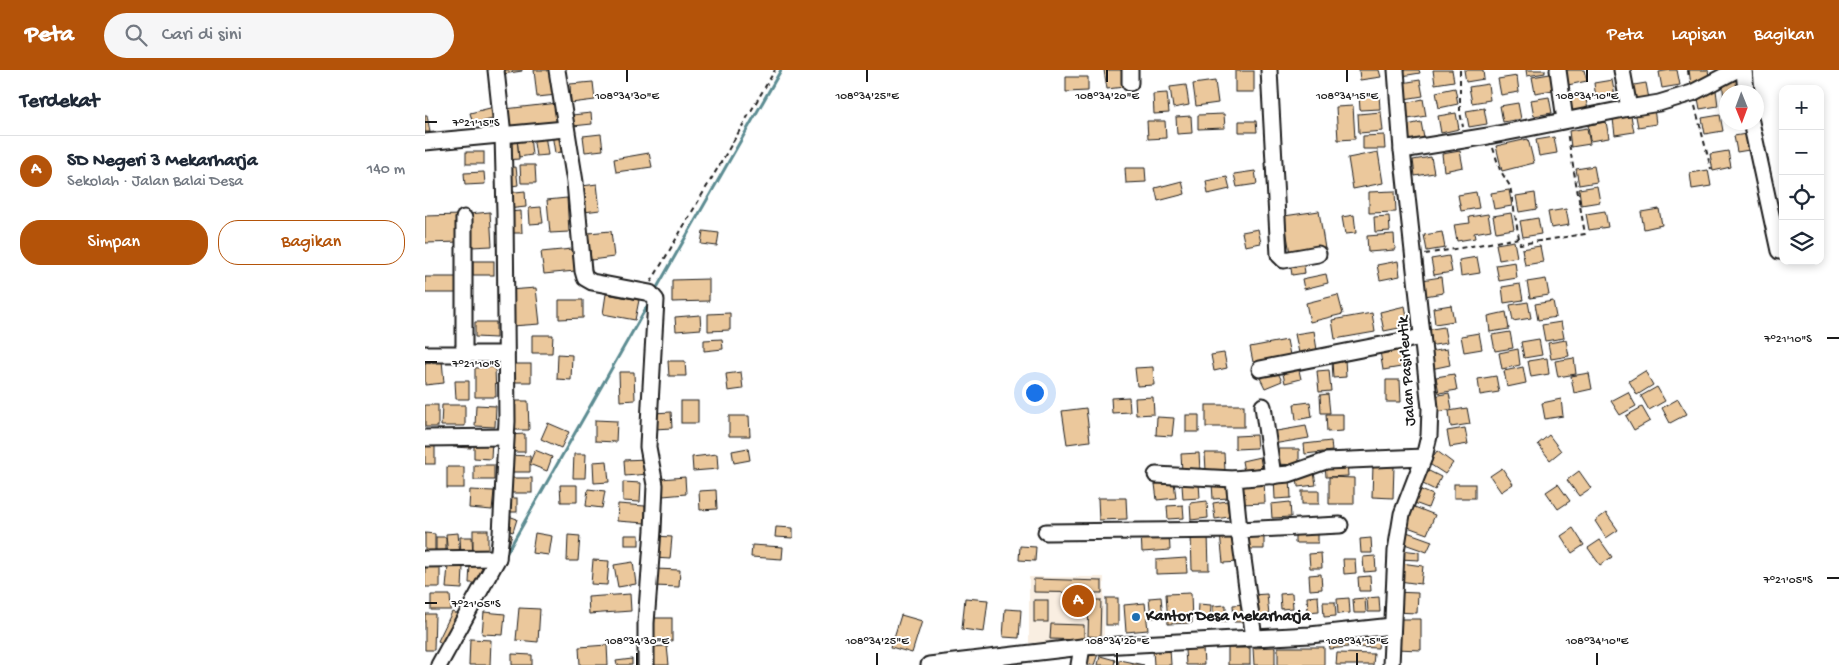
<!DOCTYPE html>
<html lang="id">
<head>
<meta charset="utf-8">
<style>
  :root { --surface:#fff; --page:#f6f6f7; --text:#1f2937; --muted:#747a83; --line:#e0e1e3; --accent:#b45309 }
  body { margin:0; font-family:"Gochi Hand",sans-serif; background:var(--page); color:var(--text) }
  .controls { position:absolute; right:15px; top:15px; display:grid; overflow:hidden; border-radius:10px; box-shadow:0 2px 8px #0003 }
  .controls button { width:45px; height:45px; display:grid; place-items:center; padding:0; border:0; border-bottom:1px solid var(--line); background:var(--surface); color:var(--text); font:25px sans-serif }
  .compass { position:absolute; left:1294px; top:15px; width:45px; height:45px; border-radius:50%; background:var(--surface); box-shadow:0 2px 8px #0003; rotate:179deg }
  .you { position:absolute; left:609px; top:322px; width:18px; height:18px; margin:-12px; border:4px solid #fff; border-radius:50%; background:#1a73e8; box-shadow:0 0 0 8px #1a73e833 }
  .badge { display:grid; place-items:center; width:32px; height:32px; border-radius:50%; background:var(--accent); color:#fff; font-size:16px; font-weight:700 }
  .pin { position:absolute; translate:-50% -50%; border:2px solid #fff; box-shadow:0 1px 5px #0006 }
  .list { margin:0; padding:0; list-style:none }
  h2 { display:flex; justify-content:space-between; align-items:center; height:65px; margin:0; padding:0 20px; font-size:21px }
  h2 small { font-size:16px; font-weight:400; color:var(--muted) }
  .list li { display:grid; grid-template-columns:32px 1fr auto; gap:15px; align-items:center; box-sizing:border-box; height:70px; padding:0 20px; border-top:1px solid var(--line) }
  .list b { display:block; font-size:19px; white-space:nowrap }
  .list p { margin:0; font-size:16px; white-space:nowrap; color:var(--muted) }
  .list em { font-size:16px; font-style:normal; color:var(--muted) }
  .actions { display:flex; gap:10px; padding:15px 20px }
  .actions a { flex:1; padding:11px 0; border:1px solid var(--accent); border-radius:20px; text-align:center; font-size:18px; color:var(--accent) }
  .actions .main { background:var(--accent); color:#fff }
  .icon { flex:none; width:28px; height:28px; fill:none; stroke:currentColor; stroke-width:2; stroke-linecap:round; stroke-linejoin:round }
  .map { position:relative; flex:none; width:1414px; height:595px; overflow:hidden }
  header { display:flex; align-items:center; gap:30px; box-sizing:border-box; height:70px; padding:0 25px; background:var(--accent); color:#fff }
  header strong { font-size:24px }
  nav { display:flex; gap:28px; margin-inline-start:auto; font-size:18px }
  .search { width:350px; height:45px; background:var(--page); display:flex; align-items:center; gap:12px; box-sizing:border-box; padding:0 18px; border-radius:28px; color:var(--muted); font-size:19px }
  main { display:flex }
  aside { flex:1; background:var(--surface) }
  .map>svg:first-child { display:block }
</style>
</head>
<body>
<header>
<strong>Peta</strong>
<div class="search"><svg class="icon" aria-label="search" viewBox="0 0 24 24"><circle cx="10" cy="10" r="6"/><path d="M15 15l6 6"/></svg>Cari di sini</div>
<nav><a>Peta</a><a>Lapisan</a><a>Bagikan</a></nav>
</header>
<main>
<aside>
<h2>Terdekat<small></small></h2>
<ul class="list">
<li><span class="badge">A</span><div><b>SD Negeri 3 Mekarharja</b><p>Sekolah · Jalan Balai Desa</p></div><em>140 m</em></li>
</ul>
<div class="actions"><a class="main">Simpan</a><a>Bagikan</a></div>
</aside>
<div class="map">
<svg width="1414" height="595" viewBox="0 0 1414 595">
  <rect width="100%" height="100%" fill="#fff"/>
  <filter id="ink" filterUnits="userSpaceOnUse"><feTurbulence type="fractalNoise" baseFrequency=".02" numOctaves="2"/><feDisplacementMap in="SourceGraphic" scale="10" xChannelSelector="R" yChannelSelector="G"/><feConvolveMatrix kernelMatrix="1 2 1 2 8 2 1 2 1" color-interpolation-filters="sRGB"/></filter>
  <g filter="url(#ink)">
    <!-- built -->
    <rect fill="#f9eee1" x="604" y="507" width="75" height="66"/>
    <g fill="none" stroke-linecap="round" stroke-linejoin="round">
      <!-- stream -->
      <g stroke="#5b8c92" stroke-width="3">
        <polyline points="230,221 356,0"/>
        <polyline points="80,486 225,231"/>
      </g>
    </g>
    <!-- building -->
    <g fill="#ebc89c" stroke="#1c1c1c">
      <polygon points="77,0 97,0 97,1 78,4"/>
      <polygon points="109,0 130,0 132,25 112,27"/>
      <polygon points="679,0 697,0 699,17 682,19"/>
      <polygon points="934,0 954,0 956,7 935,10"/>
      <polygon points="976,0 994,0 995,3 977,6"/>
      <polygon points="1008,0 1027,0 1029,11 1010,14"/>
      <polygon points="1039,0 1058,0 1059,9 1041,12"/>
      <polygon points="1101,0 1120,0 1120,3 1102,6"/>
      <polygon points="1141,0 1159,0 1162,11 1143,15"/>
      <polygon points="1245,0 1252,0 1255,15 1237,18 1234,2"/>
      <polygon points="1264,0 1283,0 1285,12 1266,15"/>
      <rect x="810" y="1" width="19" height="21"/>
      <polygon points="1125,4 1128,20 1110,23 1107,7"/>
      <polygon points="1092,6 1094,22 1076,25 1073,9"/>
      <polygon points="641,7 663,7 663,21 641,22"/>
      <polygon points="1315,9 1317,22 1302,22 1302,28 1299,28 1297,12"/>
      <polygon points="995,10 998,26 979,29 977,13"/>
      <polygon points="1187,10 1190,26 1171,29 1169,13"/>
      <polygon points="790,11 793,33 771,36 768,14"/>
      <polygon points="168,12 170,30 146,33 145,14"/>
      <polygon points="1221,13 1224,29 1205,32 1203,16"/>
      <polygon points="1063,14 1065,30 1047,33 1044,17"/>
      <polygon points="761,15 764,35 748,38 745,17"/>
      <polygon points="1030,18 1033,34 1014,38 1011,22"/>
      <polygon points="1291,20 1293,36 1275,39 1272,23"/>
      <polygon points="742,23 744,43 729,44 728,24"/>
      <polygon points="954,24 955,39 935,40 934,25"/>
      <polygon points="1160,24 1163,40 1144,43 1142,27"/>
      <polygon points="1124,27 1127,43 1109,46 1106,30"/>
      <polygon points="998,29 1001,46 983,49 980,33"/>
      <polygon points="133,33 136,58 83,65 80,39"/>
      <polygon points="1093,33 1096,49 1078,52 1075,36"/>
      <polygon points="928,36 930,69 913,70 911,37"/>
      <polygon points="69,37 71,48 48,54 45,43"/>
      <polygon points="1059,38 1062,54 1044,57 1041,41"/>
      <polygon points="1229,38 1231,54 1213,57 1210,41"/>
      <polygon points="956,42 958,61 934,63 933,44"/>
      <polygon points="166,43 167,54 148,56 147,45"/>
      <polygon points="1031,43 1034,59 1016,63 1013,46"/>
      <polygon points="799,44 800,58 773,59 773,45"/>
      <polygon points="0,45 2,45 5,62 0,62"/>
      <polygon points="1295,45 1298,61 1280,64 1277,48"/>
      <polygon points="766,46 767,63 752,64 751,47"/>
      <polygon points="1206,46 1209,62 1190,65 1188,49"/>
      <polygon points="722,51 740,51 741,68 723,69"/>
      <polygon points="814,51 831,51 832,62 814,62"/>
      <polygon points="996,52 999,68 981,72 978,56"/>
      <polygon points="1181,52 1184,68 1165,71 1163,55"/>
      <polygon points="1162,58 1165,74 1146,77 1144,61"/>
      <polygon points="139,62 142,81 130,83 127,64"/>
      <polygon points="1327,63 1330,79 1312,82 1309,66"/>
      <polygon points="176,64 178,80 160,82 158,66"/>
      <polygon points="120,65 123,85 111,86 108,66"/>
      <polygon points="959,65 960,79 938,79 938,66"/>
      <polygon points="105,66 107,85 94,87 92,68"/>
      <polygon points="1129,67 1132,83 1114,86 1111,70"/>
      <polygon points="92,69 94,89 81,90 79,71"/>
      <polygon points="1103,69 1109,93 1077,101 1071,76"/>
      <polygon points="1035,81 1038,97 1019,101 1017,84"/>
      <polygon points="1303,81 1306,97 1288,101 1285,84"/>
      <rect x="41" y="82" width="18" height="12"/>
      <polygon points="953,82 958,113 928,119 923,88"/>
      <polygon points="224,83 227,97 191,102 189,89"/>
      <polygon points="1006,87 1009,103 990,106 988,90"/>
      <polygon points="95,95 110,95 111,113 96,113"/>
      <polygon points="1169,96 1172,112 1154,115 1151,99"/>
      <polygon points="91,97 93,115 81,117 79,98"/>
      <polygon points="700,98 720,98 721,112 701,113"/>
      <polygon points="1283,100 1286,116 1267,119 1265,103"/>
      <polygon points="830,101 832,114 812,117 809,104"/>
      <polygon points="59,102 60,114 40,115 39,103"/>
      <polygon points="802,107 805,119 783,124 781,111"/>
      <polygon points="757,111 760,124 733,131 730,118"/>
      <polygon points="172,114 175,140 159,142 157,116"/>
      <polygon points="1172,116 1175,132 1156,135 1154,119"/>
      <polygon points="1084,120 1087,136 1069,139 1066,123"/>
      <polygon points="100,121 101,137 82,139 81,123"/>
      <polygon points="970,121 971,142 944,143 944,122"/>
      <polygon points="1051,122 1054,138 1036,141 1033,125"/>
      <polygon points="1110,123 1112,139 1094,142 1091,126"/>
      <polygon points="142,128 144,162 125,163 122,130"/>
      <polygon points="116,137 118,153 105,154 104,138"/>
      <polygon points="1141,139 1144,155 1126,158 1123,142"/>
      <polygon points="1234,139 1237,155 1219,159 1216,142"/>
      <polygon points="96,141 97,163 84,163 82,142"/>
      <polygon points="894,141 900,179 865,184 859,146"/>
      <polygon points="1180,141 1183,157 1164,160 1161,144"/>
      <polygon points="65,142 67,176 46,177 44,144"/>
      <polygon points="1086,143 1089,159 1071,162 1068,146"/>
      <polygon points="1063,144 1066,160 1049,163 1050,168 1032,171 1029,155 1045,153 1044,147"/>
      <polygon points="36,145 36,172 0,173 0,146"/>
      <polygon points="929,145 931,163 920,164 917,147"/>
      <polygon points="964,146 965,161 950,162 949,147"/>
      <polygon points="1113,148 1116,164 1098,167 1095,151"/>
      <polygon points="833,159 836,173 820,176 817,162"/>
      <polygon points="186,161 189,187 166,190 163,163"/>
      <polygon points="278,161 294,163 292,176 276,174"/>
      <polygon points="1017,162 1020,178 1002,181 999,165"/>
      <polygon points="969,164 970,180 943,182 942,166"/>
      <polygon points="1089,171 1092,187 1074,190 1071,174"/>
      <polygon points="1115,176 1118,192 1100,195 1097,179"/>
      <polygon points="147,179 150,201 119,204 116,182"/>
      <polygon points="1024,186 1027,202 1009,205 1006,189"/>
      <polygon points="1052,187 1055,203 1036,206 1034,190"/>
      <polygon points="878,189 880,203 867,205 865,192"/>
      <rect x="48" y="191" width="21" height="14"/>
      <polygon points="973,191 975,206 955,210 952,195"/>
      <polygon points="1090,192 1092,208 1074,211 1071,195"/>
      <polygon points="901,204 903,213 879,219 877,209"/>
      <rect x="0" y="207" width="33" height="16"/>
      <polygon points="1016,207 1018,223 1000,226 997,210"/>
      <polygon points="284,209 284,231 247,232 247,210"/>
      <polygon points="1121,209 1124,225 1105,228 1102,212"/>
      <polygon points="1095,214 1098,230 1079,233 1077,217"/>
      <polygon points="111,218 115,254 87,256 84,220"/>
      <polygon points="181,224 214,230 210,250 178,244"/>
      <polygon points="913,225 918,244 885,252 881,233"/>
      <polygon points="134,230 158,230 158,248 134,249"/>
      <polygon points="1128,231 1131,247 1113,250 1110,234"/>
      <polygon points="1103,232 1106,248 1088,251 1085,235"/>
      <polygon points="1026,235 1029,251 1010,254 1008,238"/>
      <polygon points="980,236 984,256 959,261 955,242"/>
      <polygon points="1081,242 1084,259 1065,262 1063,246"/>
      <polygon points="305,243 305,260 283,261 283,244"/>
      <polygon points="947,243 950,262 910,269 907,250"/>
      <polygon points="275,245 276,259 251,261 250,247"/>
      <polygon points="50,252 71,252 71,268 50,267"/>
      <polygon points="1136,252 1139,268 1120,271 1117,255"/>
      <polygon points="1019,257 1022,273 1003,276 1001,260"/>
      <polygon points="889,261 892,280 874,283 870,264"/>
      <polygon points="1085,262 1088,278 1070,281 1067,265"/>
      <polygon points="1054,263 1057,279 1039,282 1036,266"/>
      <polygon points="107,265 128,265 127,283 107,283"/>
      <polygon points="297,269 298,279 279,281 279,270"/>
      <polygon points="1114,269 1117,285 1099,288 1096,272"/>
      <polygon points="862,270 865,285 828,292 825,277"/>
      <polygon points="1141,270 1144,286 1126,289 1123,273"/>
      <polygon points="979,278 982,296 958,300 955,281"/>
      <polygon points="1022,279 1025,295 1006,299 1003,282"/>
      <polygon points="1093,279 1095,295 1077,299 1074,283"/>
      <polygon points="799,283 802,298 789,301 786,285"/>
      <polygon points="133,284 147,285 146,310 132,309"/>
      <polygon points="1122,288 1124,304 1106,307 1103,291"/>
      <polygon points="1149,288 1151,304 1133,307 1130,291"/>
      <polygon points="920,289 921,307 908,308 907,290"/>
      <polygon points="17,290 19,313 0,315 0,291"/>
      <polygon points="243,291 260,291 261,306 244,306"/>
      <rect x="89" y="294" width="17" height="18"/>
      <polygon points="873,296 876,309 860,313 857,299"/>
      <polygon points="70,297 71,327 50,327 50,298"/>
      <polygon points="728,297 729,315 712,316 710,298"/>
      <polygon points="1098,297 1101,313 1082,317 1079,301"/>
      <polygon points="851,299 857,311 840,318 834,306"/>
      <polygon points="904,300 906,321 894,322 892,301"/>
      <polygon points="1220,301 1228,315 1212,325 1204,311"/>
      <polygon points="194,302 209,302 210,330 195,331"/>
      <polygon points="316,302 318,319 303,321 301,304"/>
      <polygon points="1164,303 1167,319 1149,323 1146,306"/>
      <polygon points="1029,304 1032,320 1014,323 1011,307"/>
      <polygon points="1071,306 1074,322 1055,325 1053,309"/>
      <polygon points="961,310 975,310 976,332 961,332"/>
      <polygon points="30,311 44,311 44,329 31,329"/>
      <polygon points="1232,317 1240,331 1224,340 1216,326"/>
      <polygon points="1203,322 1211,336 1195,345 1186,331"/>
      <polygon points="1024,323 1027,339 1008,343 1005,327"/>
      <polygon points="903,324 905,343 896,343 895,325"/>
      <polygon points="704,327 705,342 687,343 686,328"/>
      <polygon points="728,327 729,344 711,345 710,328"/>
      <polygon points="1136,329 1138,346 1120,349 1117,333"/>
      <polygon points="1253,329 1262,344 1245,353 1237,338"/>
      <polygon points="86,331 103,331 104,360 86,360"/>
      <rect x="256" y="331" width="17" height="22"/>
      <polygon points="885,332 887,347 871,350 869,334"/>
      <rect x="0" y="335" width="13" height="22"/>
      <polygon points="17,335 40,335 40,356 16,356"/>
      <polygon points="51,335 71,336 70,357 50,356"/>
      <rect x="781" y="335" width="38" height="22"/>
      <polygon points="1217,337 1225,351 1209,360 1201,346"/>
      <polygon points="661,338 665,371 642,374 637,341"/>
      <polygon points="1042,338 1045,354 1026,357 1024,341"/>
      <polygon points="246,342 247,358 229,359 228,343"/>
      <polygon points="901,344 918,344 918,361 902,362"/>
      <rect x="761" y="345" width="13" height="17"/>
      <polygon points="304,346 324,346 325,366 304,366"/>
      <polygon points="732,347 749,348 747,366 731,365"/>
      <polygon points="170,350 192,351 191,372 170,371"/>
      <polygon points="123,353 144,362 136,378 116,369"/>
      <polygon points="881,356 884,368 848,374 846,362"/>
      <polygon points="1040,358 1043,374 1025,377 1022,361"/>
      <polygon points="100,364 100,382 82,382 82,365"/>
      <polygon points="831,365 832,378 810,379 810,366"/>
      <polygon points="1124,365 1136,381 1125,390 1113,374"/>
      <polygon points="49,368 67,369 66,389 49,388"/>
      <polygon points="29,370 46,372 46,378 28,377"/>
      <polygon points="906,371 907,381 880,384 879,374"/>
      <rect x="0" y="374" width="10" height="20"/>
      <polygon points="323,378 325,390 309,393 307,381"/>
      <polygon points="850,379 874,379 874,395 850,394"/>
      <polygon points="110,380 127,387 122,401 104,394"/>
      <polygon points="1012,381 1028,393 1020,404 1003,393"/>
      <polygon points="774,383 775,401 757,402 756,384"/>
      <polygon points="780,383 799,383 800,400 781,401"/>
      <polygon points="149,384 161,384 160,408 148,408"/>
      <polygon points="292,384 293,399 268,401 267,387"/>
      <polygon points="82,385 105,386 105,402 82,402"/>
      <polygon points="835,387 837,398 819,402 817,391"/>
      <polygon points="222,389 223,404 200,406 199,390"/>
      <polygon points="182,391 184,412 169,413 168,392"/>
      <polygon points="922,391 923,406 901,407 900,393"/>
      <rect x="49" y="395" width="20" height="15"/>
      <polygon points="948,395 969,396 968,428 947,427"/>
      <rect x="22" y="397" width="17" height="21"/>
      <polygon points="998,398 1016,407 1010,420 992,411"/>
      <polygon points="1077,398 1088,414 1076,422 1065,406"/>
      <polygon points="1154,401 1166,418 1154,426 1142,410"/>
      <polygon points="889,402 891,415 873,417 872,404"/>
      <polygon points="865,406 866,428 850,429 849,407"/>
      <polygon points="260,407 261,424 238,426 236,409"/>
      <polygon points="904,407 929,408 929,434 904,434"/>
      <rect x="80" y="408" width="27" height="15"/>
      <polygon points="839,409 840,433 816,434 815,410"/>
      <polygon points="198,412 216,413 215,432 198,431"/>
      <polygon points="749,412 751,428 732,430 730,414"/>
      <polygon points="803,412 804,428 788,429 787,413"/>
      <polygon points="774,413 775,428 758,429 757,415"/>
      <rect x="1029" y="414" width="21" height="14"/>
      <polygon points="1133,414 1145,431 1133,439 1121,422"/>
      <polygon points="135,415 152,415 152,432 136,432"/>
      <polygon points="989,417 1008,425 1003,438 984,431"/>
      <polygon points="163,419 180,421 177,438 161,436"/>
      <polygon points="45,420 69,421 67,440 44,438"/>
      <polygon points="291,420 292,439 275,440 274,421"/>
      <rect x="877" y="421" width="17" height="13"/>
      <rect x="79" y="428" width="13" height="14"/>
      <polygon points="673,428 701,428 702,449 674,450"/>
      <polygon points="782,431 783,448 766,450 765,433"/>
      <polygon points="802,431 804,447 790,449 788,433"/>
      <polygon points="865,432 866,447 847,448 846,434"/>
      <polygon points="193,434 220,436 220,453 192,451"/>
      <polygon points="758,435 759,448 743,449 742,436"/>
      <polygon points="987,436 1010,445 1002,464 980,456"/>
      <polygon points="1181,443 1193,460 1181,468 1170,451"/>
      <polygon points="81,445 92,449 88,462 77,458"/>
      <polygon points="893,456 893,473 870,473 870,457"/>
      <polygon points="351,457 368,458 368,468 350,467"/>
      <polygon points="1148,458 1159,475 1147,483 1136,466"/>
      <rect x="48" y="460" width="15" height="25"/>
      <polygon points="744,461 745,480 717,482 716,463"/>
      <polygon points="979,461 1007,471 1002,482 974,472"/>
      <polygon points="811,462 814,492 798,493 795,463"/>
      <polygon points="818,462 839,463 839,479 818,479"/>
      <polygon points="0,463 10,464 10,485 0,485"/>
      <polygon points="33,463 35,486 23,487 21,464"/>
      <polygon points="79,463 87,465 83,478 75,475"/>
      <polygon points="110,463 127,466 124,485 107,483"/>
      <polygon points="766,464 783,464 784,500 767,500"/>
      <polygon points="143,465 155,466 153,491 142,491"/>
      <rect x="200" y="465" width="14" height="10"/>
      <polygon points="231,466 247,467 245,489 229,488"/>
      <polygon points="11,467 21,467 21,481 11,482"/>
      <polygon points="35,467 47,467 48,485 36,485"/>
      <polygon points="946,468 947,483 936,483 935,469"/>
      <polygon points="1175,470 1187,487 1175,495 1163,478"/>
      <polygon points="327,475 358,477 357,489 326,487"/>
      <polygon points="595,476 611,477 610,491 594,490"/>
      <polygon points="975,480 994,482 994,490 974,489"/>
      <polygon points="896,483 897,498 885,498 884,484"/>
      <polygon points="950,486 951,501 939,502 938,487"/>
      <polygon points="761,488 762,503 731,504 731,490"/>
      <polygon points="918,489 930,489 931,503 919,504"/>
      <polygon points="168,490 184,491 182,515 166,514"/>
      <polygon points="208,492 211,514 193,517 189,495"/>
      <rect x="0" y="493" width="15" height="24"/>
      <polygon points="976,493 998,496 996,514 974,511"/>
      <polygon points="45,495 57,496 57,513 44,513"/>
      <polygon points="23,496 38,497 37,519 21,518"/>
      <polygon points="230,499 255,500 254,517 229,516"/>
      <polygon points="896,504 897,519 885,520 884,505"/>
      <polygon points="945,506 946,521 934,521 933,507"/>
      <polygon points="609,509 677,511 677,523 609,522"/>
      <polygon points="969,522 993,523 992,543 969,542"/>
      <polygon points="766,523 767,553 743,554 741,524"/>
      <polygon points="867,523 868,538 856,539 855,524"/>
      <polygon points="205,524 206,541 164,544 163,527"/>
      <polygon points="842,524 844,546 829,547 827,525"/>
      <polygon points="6,525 25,525 26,540 6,540"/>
      <polygon points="893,526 894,541 883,542 882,527"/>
      <polygon points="736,527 738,547 726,548 724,528"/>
      <polygon points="954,527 955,542 943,542 942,528"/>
      <polygon points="540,528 563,530 559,562 537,559"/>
      <rect x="681" y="528" width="12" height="27"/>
      <polygon points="924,528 925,543 913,544 912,529"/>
      <polygon points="940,528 941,543 929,543 928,529"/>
      <rect x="609" y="530" width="14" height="22"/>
      <polygon points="664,530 676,530 675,567 663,566"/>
      <polygon points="898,532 910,532 911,546 899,547"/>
      <polygon points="720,533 723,560 701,562 699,535"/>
      <polygon points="773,534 786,535 785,552 772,551"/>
      <polygon points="820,534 821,552 809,552 808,535"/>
      <polygon points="801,535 801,552 788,553 788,536"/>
      <polygon points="94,538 115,539 113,572 91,570"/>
      <polygon points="580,539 596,540 594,568 578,567"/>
      <polygon points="27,542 36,546 21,575 13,571"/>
      <polygon points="59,542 80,544 78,565 57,564"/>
      <polygon points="0,544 10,544 9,580 0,580"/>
      <polygon points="476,545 497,551 487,583 466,577"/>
      <rect x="225" y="548" width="22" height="23"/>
      <polygon points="971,549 996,549 996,580 970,579"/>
      <polygon points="626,554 659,555 659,570 625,569"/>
      <polygon points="931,560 955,562 953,578 930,577"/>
      <polygon points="921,561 923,577 905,579 903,563"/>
      <polygon points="45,569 66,570 65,595 44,595"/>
      <polygon points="182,575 183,595 155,595 154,577"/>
      <polygon points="242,576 244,595 228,595 226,577"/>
      <polygon points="850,577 850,595 829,595 828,578"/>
      <rect x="853" y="577" width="46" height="18"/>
      <polygon points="778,578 779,595 761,595 760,580"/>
      <rect x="803" y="578" width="22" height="17"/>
      <polygon points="745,579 746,595 729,595 728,580"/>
      <polygon points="663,581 673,584 669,595 658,595"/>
      <polygon points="912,583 949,584 948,595 911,595"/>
      <polygon points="87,584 107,585 107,595 87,595"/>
      <polygon points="675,586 690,590 689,595 673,595"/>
      <polygon points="207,589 207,595 192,595 191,591"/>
      <polygon points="694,590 719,595 693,595"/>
    </g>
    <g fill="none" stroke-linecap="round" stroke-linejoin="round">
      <!-- minor casing -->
      <g stroke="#1c1c1c" stroke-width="19">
        <g id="minor">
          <polyline points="132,0 150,112 158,201 160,208 167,212 225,223 231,230 225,334 223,377 230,415 228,460 221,553 221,595"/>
          <polyline points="705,0 705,13"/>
          <polyline points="844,0 854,185 859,190 893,184"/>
          <polyline points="1133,0 1140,50"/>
          <polyline points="1197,0 1204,38 1234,33 1267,23 1311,0"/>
          <polyline points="1319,0 1321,22"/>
          <polyline points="1326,52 1354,181"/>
          <polyline points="0,72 140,59"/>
          <polyline points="977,80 1063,66 1204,38"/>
          <polyline points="0,284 81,284"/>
          <polyline points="39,285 39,148"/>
          <polyline points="835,299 997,267"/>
          <polyline points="838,336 848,406"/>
          <polyline points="0,368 80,367"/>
          <polyline points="731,405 809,409"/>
          <polyline points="621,462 814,460 809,409 864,404 901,391 999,387"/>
          <polyline points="0,489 73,488"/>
          <polyline points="829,568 814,460 915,455"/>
          <polyline points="14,595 73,488 76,464 82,351 80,144 78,65 71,0"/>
          <polyline points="504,595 657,577 885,565 967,556"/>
          <polyline points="654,595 657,577"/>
          <polyline points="966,595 971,481 977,444 999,387 1004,366 1005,338 977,80 971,0"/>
        </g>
      </g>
      <!-- path -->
      <g stroke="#1c1c1c" stroke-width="2" stroke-dasharray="5 4" stroke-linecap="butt">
        <polyline points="1035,0 1035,42 1038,57"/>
        <polyline points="1263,0 1264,9"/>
        <polyline points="1270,36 1286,99"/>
        <polyline points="1068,78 1075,100 1085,116 1095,174 1160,164 1142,62"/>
        <polyline points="1000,184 1094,168"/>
        <polyline points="226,212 350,0"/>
      </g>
      <!-- minor -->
      <use href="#minor" stroke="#fff" stroke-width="15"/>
    </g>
  </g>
  <!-- ticks -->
  <path fill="none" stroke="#1c1c1c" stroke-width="2" d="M202,0V12M442,0V12M682,0V12M922,0V12M1162,0V12M0,52H12M1402,268H1414M0,292H12M1402,508H1414M0,533H12M212,583V595M452,583V595M692,583V595M932,583V595M1172,583V595"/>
  <!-- markers -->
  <circle fill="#1f6fb2" stroke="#fff" stroke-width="2" cx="711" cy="547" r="5"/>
  <g text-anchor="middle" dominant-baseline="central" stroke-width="4" stroke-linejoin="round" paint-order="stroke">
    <!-- street labels -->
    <g font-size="16" fill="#1c1c1c" stroke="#fff">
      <text transform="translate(983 301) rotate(-94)">Jalan Pasirleutik</text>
    </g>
    <!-- poi labels -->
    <g font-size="16" font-weight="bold" fill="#1c1c1c" stroke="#fff" text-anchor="start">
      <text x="721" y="547">Kantor Desa Mekarharja</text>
    </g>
  </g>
  <g font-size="12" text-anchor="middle" fill="#1c1c1c" stroke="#fff" stroke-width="4" stroke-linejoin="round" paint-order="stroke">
    <text x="202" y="29">108°34'30"E</text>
    <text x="442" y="29">108°34'25"E</text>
    <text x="682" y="29">108°34'20"E</text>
    <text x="922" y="29">108°34'15"E</text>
    <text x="1162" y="29">108°34'10"E</text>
    <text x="51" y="56">7°21'15"S</text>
    <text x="1363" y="272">7°21'10"S</text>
    <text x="51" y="297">7°21'10"S</text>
    <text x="1363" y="513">7°21'05"S</text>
    <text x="51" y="537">7°21'05"S</text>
    <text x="212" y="574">108°34'30"E</text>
    <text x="452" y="574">108°34'25"E</text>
    <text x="692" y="574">108°34'20"E</text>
    <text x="932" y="574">108°34'15"E</text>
    <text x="1172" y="574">108°34'10"E</text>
  </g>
</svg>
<div class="controls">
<button>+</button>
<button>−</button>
<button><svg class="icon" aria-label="locate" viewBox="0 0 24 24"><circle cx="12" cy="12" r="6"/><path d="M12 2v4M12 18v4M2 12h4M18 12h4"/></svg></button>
<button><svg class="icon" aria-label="layers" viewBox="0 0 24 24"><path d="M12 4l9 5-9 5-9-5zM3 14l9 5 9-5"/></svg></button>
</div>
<svg class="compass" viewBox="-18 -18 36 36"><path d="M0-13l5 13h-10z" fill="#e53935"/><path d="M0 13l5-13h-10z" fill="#747a83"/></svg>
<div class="you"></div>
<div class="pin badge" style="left:653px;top:531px">A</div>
</div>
</main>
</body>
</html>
